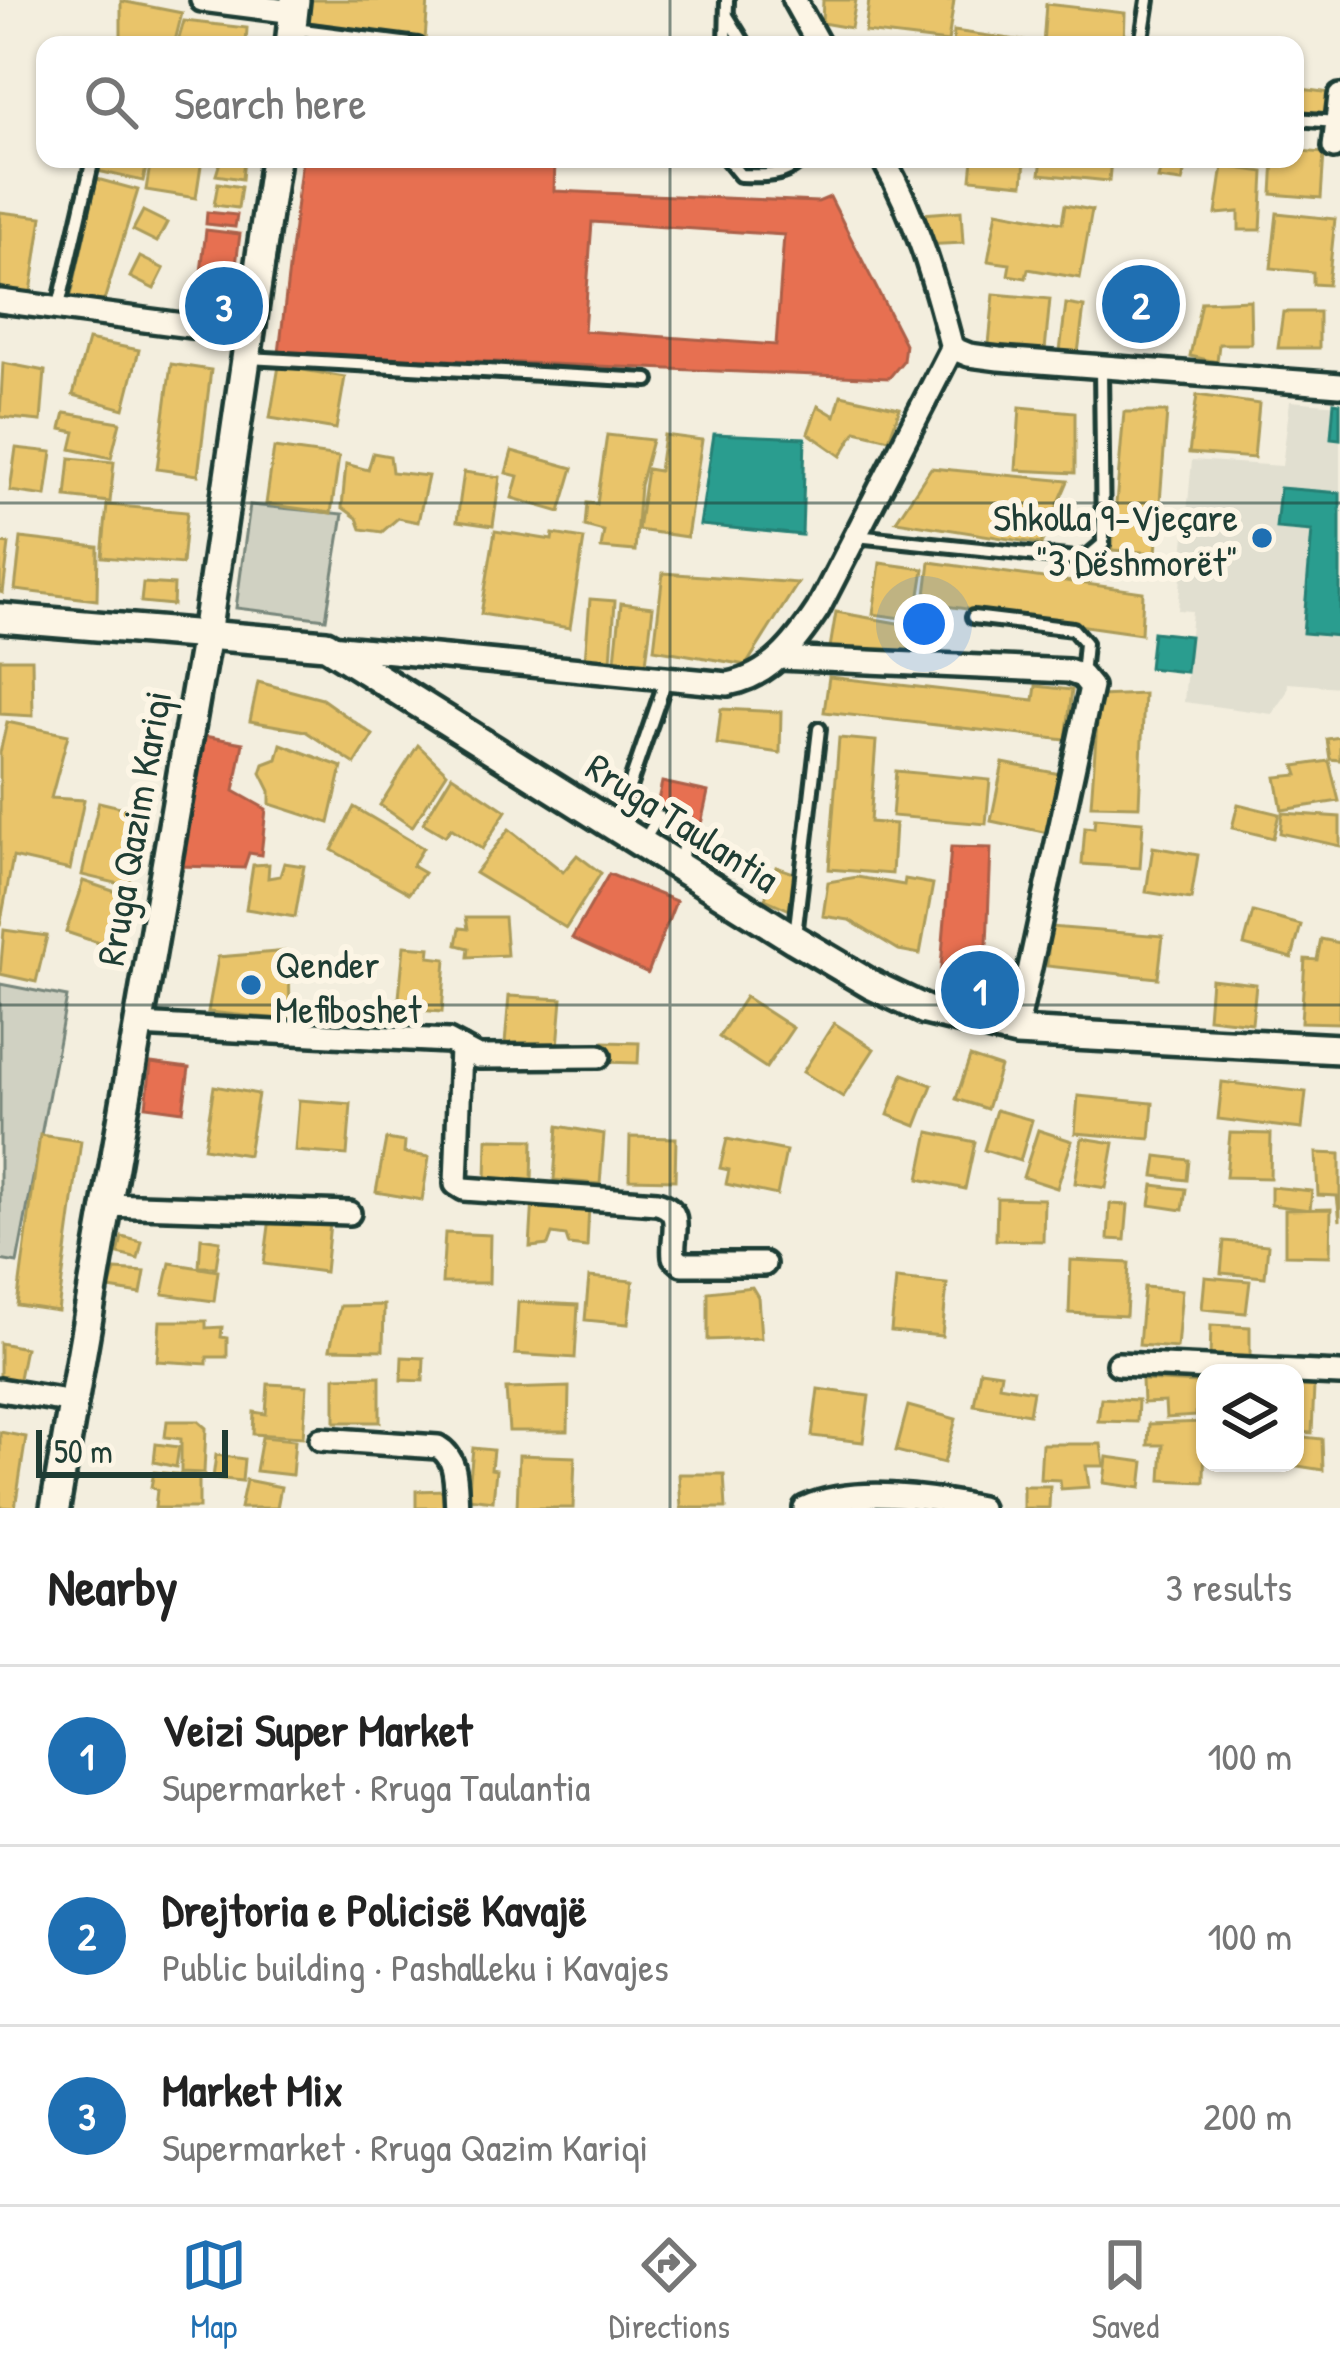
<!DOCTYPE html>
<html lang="en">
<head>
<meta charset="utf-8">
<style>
  :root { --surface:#fff; --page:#f6f6f6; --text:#222; --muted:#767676; --line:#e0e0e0; --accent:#1f6fb2 }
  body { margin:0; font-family:"Patrick Hand",sans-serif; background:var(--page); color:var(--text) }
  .controls { position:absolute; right:36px; bottom:36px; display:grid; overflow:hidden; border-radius:24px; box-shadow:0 3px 9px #0004 }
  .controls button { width:108px; height:108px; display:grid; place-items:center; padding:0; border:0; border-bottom:3px solid var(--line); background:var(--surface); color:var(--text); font:60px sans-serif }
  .scale { position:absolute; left:36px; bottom:30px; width:192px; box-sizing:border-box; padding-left:12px; border:6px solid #1f3d34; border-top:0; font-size:33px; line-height:42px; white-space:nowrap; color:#1f3d34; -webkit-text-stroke:9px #fcf5e5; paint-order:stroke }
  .you { position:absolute; left:924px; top:624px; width:42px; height:42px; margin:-30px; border:9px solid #fff; border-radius:50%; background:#1a73e8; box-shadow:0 0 0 18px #1a73e833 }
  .badge { display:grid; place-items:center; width:78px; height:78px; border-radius:50%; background:var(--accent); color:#fff; font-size:39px; font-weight:700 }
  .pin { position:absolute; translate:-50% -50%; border:6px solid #fff; box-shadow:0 3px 12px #0006 }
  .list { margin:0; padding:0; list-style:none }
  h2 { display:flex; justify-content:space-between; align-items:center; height:156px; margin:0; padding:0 48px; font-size:51px }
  h2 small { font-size:39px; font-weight:400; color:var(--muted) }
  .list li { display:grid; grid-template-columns:78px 1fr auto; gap:36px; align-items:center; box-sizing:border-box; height:180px; padding:0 48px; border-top:3px solid var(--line) }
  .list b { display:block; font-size:45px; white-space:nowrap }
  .list p { margin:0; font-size:39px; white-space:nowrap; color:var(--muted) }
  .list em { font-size:39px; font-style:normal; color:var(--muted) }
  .icon { flex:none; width:66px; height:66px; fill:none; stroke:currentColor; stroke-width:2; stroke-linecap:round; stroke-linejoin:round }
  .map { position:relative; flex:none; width:1340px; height:1508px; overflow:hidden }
  .search { position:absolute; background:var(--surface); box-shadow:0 3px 9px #0004; left:36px; right:36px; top:36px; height:132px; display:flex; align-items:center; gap:30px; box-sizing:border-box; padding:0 42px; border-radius:24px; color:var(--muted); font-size:45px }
  .sheet { height:696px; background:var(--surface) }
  nav { display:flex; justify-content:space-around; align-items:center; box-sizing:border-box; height:168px; border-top:3px solid var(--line); background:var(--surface); font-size:33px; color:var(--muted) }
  nav a { display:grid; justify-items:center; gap:6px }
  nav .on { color:var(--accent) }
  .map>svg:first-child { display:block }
</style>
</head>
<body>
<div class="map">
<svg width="1340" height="1508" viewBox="0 0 1340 1508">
  <rect width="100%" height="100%" fill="#f3eede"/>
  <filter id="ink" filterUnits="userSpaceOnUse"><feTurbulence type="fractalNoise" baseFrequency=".00833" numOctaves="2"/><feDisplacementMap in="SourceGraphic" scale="24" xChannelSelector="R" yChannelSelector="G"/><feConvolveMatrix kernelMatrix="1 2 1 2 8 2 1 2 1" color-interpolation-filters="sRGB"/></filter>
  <g filter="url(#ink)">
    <!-- built -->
    <polygon fill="#e1dfd0" points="1290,401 1340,405 1340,687 1288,683 1287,692 1272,714 1184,702 1192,611 1178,610 1192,460 1282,466"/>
    <!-- green -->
    <g fill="#d0d1c2" stroke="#78877b" stroke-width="3">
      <polygon points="250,505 343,514 326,619 236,608"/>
      <polygon points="0,984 67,997 17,1263 0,1260"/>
    </g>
    <!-- homes -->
    <g fill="#e9c46a" stroke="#ac9c5a" stroke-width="3">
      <polygon points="308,0 428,0 425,40 308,22"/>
      <polygon points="823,0 856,0 851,28 822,23"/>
      <polygon points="869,0 954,0 948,42 865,32"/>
      <polygon points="121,1 182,13 174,45 121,45"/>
      <polygon points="1046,4 1125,13 1124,45 1043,45"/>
      <polygon points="184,21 247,28 246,45 177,45"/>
      <polygon points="954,31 1038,43 1038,45 953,45"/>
      <polygon points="1295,88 1330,93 1326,117 1295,113"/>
      <polygon points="1295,135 1301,136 1300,151 1324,153 1321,198 1272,194 1274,159 1295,159"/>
      <polygon points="100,159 148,159 143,181 98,171"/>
      <polygon points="151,159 202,159 196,198 146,190"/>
      <polygon points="221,159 244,159 242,179 216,175"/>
      <polygon points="973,159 1025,159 1023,184 971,179"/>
      <polygon points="1042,159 1111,159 1109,181 1040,174"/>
      <polygon points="1163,159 1187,159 1182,182 1158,179"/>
      <polygon points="1223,166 1264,172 1261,230 1239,230 1239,212 1216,214"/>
      <polygon points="97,179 138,190 103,304 71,296"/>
      <polygon points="218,183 241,187 238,208 214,205"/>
      <polygon points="1065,205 1092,210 1080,278 1028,269 1026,278 1008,275 1010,264 988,261 997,211 1062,223"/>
      <polygon points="143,211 167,223 157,242 133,230"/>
      <polygon points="961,211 963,243 923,245 922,214"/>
      <polygon points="0,212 42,217 30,299 0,295"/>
      <polygon points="1277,213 1335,219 1328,285 1313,284 1313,272 1271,268"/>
      <polygon points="140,257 164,269 154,289 130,277"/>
      <polygon points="994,294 1050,299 1045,350 989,344"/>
      <polygon points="1250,300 1251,344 1219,344 1217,362 1190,356 1201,302"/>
      <polygon points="1066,304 1084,307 1078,353 1060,351"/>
      <polygon points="1283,312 1319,312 1319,348 1278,348"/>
      <polygon points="88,340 139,350 124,409 73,395"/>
      <polygon points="3,363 45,371 41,421 0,417"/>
      <polygon points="171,364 211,370 198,475 157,469"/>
      <polygon points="279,366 345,377 336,429 270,418"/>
      <polygon points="841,395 900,408 889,439 856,431 841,456 808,433 818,406 835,416"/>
      <polygon points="1197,395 1259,404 1254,458 1189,453"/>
      <polygon points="1020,407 1075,412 1075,473 1016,470"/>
      <polygon points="1124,412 1167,412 1156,553 1112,550"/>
      <polygon points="65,413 120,422 111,458 71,449 75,432 61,429"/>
      <polygon points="607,435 652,440 640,485 635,551 601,548 604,531 585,526 587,503 597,504"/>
      <polygon points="664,435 702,440 687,537 638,530 647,469 659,471"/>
      <polygon points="16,448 52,452 46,496 10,491"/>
      <polygon points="274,448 339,457 331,513 266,504"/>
      <polygon points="512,451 573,468 560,512 512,498 518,476 506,473"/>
      <polygon points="373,453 390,456 392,472 428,476 418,522 398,518 382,532 361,529 357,518 342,507 346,464 368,470"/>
      <polygon points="70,458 114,462 110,502 66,497"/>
      <polygon points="931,468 1068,481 1041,544 896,521"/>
      <polygon points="464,472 500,477 493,526 457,521"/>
      <polygon points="107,505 187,512 182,564 102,557"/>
      <polygon points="495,531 552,540 553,534 584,539 570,628 481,614"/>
      <polygon points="21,538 98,547 97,600 15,590"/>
      <polygon points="0,543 9,544 3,593 0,592"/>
      <polygon points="930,562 1143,592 1141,634 925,603"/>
      <polygon points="880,563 924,569 916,620 873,614"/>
      <polygon points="663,573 798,583 746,665 654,649"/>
      <polygon points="143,583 174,585 173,605 141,602"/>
      <polygon points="590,599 615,601 611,662 585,660"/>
      <polygon points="621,603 653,607 646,663 615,660"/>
      <polygon points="836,612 914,626 908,663 830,648"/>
      <polygon points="0,659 32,659 33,716 0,714"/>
      <polygon points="829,677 1034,700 1036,686 1072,690 1066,740 824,712"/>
      <polygon points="258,682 322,699 373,735 355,764 305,731 250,721"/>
      <polygon points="1144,694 1139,806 1091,805 1099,696"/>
      <polygon points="721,709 781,712 780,753 717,744"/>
      <polygon points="7,722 68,735 51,798 84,800 70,870 13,857 0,926 0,753"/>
      <polygon points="1340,737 1340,760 1330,759 1327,739"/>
      <polygon points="839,738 876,741 870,822 895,824 892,874 829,869"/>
      <polygon points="281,744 342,767 329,823 270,804 270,791 261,773 264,764 277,759"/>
      <polygon points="418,745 447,773 412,827 380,805"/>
      <polygon points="1329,761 1339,801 1282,810 1276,777 1298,775 1295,766"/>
      <polygon points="1003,763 1060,774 1048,833 991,821"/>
      <polygon points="896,771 990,780 986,824 892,816"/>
      <polygon points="452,775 506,811 482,849 451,828 445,836 423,823"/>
      <polygon points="99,802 146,813 128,886 82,875"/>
      <polygon points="1238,804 1279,814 1273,838 1232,828"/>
      <polygon points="354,807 423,848 412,866 424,873 409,893 332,850"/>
      <polygon points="1282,813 1340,817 1340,846 1280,833"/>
      <polygon points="1095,818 1143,822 1140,868 1082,864 1085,827 1094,828"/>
      <polygon points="509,829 563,872 577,855 601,873 566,928 475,873"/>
      <polygon points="1153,847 1198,855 1191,899 1146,892"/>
      <polygon points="284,863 304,866 295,917 246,909 253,865 269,864 268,878 280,876"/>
      <polygon points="776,867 794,873 792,911 765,899"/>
      <polygon points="857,877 904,885 905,879 933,884 920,954 899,950 849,920 823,916 828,882"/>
      <polygon points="83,881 119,893 102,944 66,932"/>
      <polygon points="1253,912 1301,925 1292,958 1244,945"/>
      <polygon points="466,917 504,917 507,955 468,957 469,948 457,945 460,928 468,929"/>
      <polygon points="1050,927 1163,936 1158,978 1047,966"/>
      <polygon points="4,930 47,936 36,982 0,974"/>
      <polygon points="1321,939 1340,943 1339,1023 1301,1022 1305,959 1317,960"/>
      <polygon points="404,946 430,948 429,957 446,959 442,1012 398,1008"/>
      <polygon points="289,951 290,1020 208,1012 218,957"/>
      <polygon points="1211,979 1256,984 1252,1023 1208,1018"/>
      <polygon points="509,996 562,999 558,1047 505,1044"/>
      <polygon points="745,997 793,1028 766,1068 719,1037"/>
      <polygon points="834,1023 874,1049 843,1097 803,1072"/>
      <polygon points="604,1042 639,1043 638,1063 603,1062"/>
      <polygon points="970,1057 1000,1067 987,1109 956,1099"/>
      <polygon points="903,1074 932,1085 916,1126 888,1115"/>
      <polygon points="1222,1082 1306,1092 1302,1129 1218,1119"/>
      <polygon points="214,1086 258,1094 248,1155 204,1148"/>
      <polygon points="1078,1096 1153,1103 1150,1139 1075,1133"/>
      <polygon points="299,1100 351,1104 347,1155 295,1151"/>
      <polygon points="996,1110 1032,1120 1020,1161 984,1150"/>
      <polygon points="558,1126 604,1134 600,1184 554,1180"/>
      <polygon points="1038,1130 1072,1141 1057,1188 1023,1177"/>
      <polygon points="929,1132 975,1142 965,1189 919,1179"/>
      <polygon points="1230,1133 1271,1134 1270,1178 1226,1177"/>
      <polygon points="40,1135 81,1141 58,1311 17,1305"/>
      <polygon points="630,1137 676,1138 675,1180 629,1179"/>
      <polygon points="1082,1138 1114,1143 1106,1188 1075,1183"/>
      <polygon points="386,1139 405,1142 404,1153 429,1157 422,1200 376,1192"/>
      <polygon points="487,1139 533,1140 532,1182 486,1181"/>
      <polygon points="727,1139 786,1151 777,1195 726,1184 729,1170 720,1168"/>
      <polygon points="1316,1153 1340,1154 1340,1221 1337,1196 1318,1195"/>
      <polygon points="1157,1156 1189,1160 1187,1180 1154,1176"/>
      <polygon points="1153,1185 1186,1189 1183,1210 1150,1205"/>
      <polygon points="1271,1187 1312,1191 1310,1210 1271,1205"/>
      <polygon points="533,1198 589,1204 587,1247 569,1245 566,1236 552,1234 548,1245 530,1247"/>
      <polygon points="997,1198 1044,1199 1043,1241 996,1240"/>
      <polygon points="1110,1204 1128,1205 1125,1240 1108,1239"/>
      <polygon points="1331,1209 1330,1256 1285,1255 1285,1210"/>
      <polygon points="270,1218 330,1223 325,1272 264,1264"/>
      <polygon points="445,1233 490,1235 489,1283 442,1283"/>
      <polygon points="122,1237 142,1242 138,1259 118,1254"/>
      <polygon points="201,1238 220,1241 216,1267 199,1267"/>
      <polygon points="1224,1241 1268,1245 1265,1277 1221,1273"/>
      <polygon points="1071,1260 1129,1263 1126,1316 1069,1313"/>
      <polygon points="170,1263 218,1271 214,1301 163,1294"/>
      <polygon points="115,1270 145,1272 141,1294 109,1289"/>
      <polygon points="589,1277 633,1281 628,1324 585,1320"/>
      <polygon points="1205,1277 1250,1281 1246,1313 1202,1309"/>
      <polygon points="896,1279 947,1284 942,1336 891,1331"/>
      <polygon points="752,1287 758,1297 761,1338 708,1340 708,1292"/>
      <polygon points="1144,1287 1182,1290 1177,1348 1139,1345"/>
      <polygon points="518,1302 578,1305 575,1358 515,1354"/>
      <polygon points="384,1305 383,1350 330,1349 340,1306"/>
      <polygon points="160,1321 206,1321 206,1328 222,1327 221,1337 227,1338 227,1357 207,1357 207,1364 157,1361"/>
      <polygon points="1211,1325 1250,1327 1250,1361 1210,1359"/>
      <polygon points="0,1343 25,1348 18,1383 0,1379"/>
      <polygon points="402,1357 424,1358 423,1381 401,1380"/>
      <polygon points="980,1370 1001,1373 999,1385 1033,1391 1029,1414 974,1405"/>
      <polygon points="380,1376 380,1422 335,1422 335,1377"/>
      <polygon points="1142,1380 1197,1383 1196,1416 1166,1418 1165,1402 1143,1403"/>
      <polygon points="268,1384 307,1386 303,1437 253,1434 254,1412 266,1414"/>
      <polygon points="1295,1384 1314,1386 1312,1433 1295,1432"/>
      <polygon points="569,1387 568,1431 509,1431 506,1389"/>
      <polygon points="818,1389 869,1396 863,1442 812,1436"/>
      <polygon points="1101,1398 1138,1400 1137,1422 1098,1421"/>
      <polygon points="908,1406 956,1419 944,1463 896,1451"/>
      <polygon points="167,1421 198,1421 206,1428 204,1473 181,1472 181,1439 165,1437"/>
      <polygon points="1205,1422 1204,1482 1161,1480 1163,1445 1148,1445 1149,1424"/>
      <polygon points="0,1432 26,1437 15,1508 0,1507"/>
      <polygon points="1295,1436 1322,1439 1323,1470 1279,1463 1295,1463"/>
      <polygon points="262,1437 295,1440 292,1475 256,1471"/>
      <polygon points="156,1444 179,1447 176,1467 154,1462"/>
      <polygon points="1042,1444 1101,1444 1104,1466 1086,1466 1089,1487 1061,1489 1060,1480 1040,1479"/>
      <polygon points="473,1448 493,1450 491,1469 496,1470 493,1501 468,1498"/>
      <polygon points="216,1455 244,1459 242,1481 213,1478"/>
      <polygon points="519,1455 575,1457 573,1508 517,1508"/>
      <polygon points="1107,1457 1144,1462 1141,1488 1104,1483"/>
      <polygon points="154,1472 199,1476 199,1508 155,1508 157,1490 151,1487"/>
      <polygon points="679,1474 724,1474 726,1508 681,1508"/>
      <polygon points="246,1480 281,1487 277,1508 240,1508"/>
      <polygon points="1023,1486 1050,1486 1049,1508 1023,1508"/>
      <polygon points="444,1490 445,1508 416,1508 416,1491"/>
    </g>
    <!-- shops -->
    <g fill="#e76f51" stroke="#ab6048" stroke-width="3" fill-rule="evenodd">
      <polygon points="317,36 392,45 316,45"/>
      <path d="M302,159H548L555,160L554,191L818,202L830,197L905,344L903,361L889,378L279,353ZM592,222L784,235L776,345L584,331Z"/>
      <polygon points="207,212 237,215 235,227 206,224"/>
      <polygon points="206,230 240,234 229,319 196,314"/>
      <polygon points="204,736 243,743 234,791 266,809 261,855 249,853 244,868 181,866"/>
      <polygon points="662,782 708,792 701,824 655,814"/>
      <polygon points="951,847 991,848 986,969 1016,972 1007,1012 938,1002"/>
      <polygon points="609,874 676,901 648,973 572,938"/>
      <polygon points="151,1063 189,1068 183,1111 146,1106"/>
    </g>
    <!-- schools -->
    <g fill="#2a9d8f" stroke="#278074" stroke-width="3">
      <polygon points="1334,402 1340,403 1340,439 1331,438"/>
      <polygon points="714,434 805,438 802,535 700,525"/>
      <polygon points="1280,488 1340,493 1340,636 1303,633 1312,531 1276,528"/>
      <polygon points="1153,632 1190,636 1186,672 1149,668"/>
    </g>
    <!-- public -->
    <polygon fill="#457b9d" stroke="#3a687e" stroke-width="3" points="1112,280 1175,285 1170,329 1108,323"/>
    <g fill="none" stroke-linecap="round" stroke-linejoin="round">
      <!-- service casing -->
      <g stroke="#1f3d34" stroke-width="20">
        <g id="service">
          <polyline points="728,17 745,45"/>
          <polyline points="295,29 418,45"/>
          <polyline points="726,45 727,0"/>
          <polyline points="1141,45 1148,0"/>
          <polyline points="1295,119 1337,122"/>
          <path d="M727,159L740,175C761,176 787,177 801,159"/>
          <polyline points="58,310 93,159"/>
          <polyline points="248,358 648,380"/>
          <polyline points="856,536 1076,559 1090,555 1103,544 1101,368"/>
          <polyline points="973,617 1073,629 1085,643 1082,676"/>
          <polyline points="616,825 667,677"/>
          <polyline points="643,842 659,816"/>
          <polyline points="682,863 684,822"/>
          <polyline points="795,936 819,729"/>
        </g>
      </g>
      <!-- minor casing -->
      <g stroke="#1f3d34" stroke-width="30">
        <g id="minor">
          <polyline points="202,0 294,12"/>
          <polyline points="794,0 819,45"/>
          <polyline points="1334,147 1340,96"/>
          <path d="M883,159C917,218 935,283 952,348"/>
          <polyline points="0,301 251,334"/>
          <polyline points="952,348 969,355 999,359 1340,385"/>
          <path d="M330,646L728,684C770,676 795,644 818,609L952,348"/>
          <polyline points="779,658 1068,671 1082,676 1091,687 1016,1032"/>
          <polyline points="138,1025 448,1041 478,1057 599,1056"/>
          <path d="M461,1048L456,1184L464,1189L657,1203C686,1211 671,1234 674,1257L682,1264H764"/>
          <polyline points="107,1205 349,1213"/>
          <polyline points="1118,1364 1340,1374"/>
          <polyline points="0,1390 73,1402"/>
          <path d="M321,1439L438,1447C459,1459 455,1486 457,1508"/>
          <path d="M805,1508C853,1486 930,1497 980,1508"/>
        </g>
      </g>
      <!-- tertiary casing -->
      <g stroke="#1f3d34" stroke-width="36">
        <g id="tertiary">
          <polyline points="290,45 295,0"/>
          <polyline points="0,618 326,645 794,939 870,984 925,1010 1016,1032 1340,1049"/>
          <polyline points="55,1508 206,635 275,159"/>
        </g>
      </g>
      <!-- service -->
      <use href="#service" stroke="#fcf5e5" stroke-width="10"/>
      <!-- minor -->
      <use href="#minor" stroke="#fcf5e5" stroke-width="21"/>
      <!-- tertiary -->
      <use href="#tertiary" stroke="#fcf5e5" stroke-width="27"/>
    </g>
  </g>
  <!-- grid -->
  <path fill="none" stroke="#1f3d34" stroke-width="3" stroke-opacity="0.55" d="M670,0V45M670,159V1508M0,503H1340M0,1005H1340"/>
  <!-- markers -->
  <g fill="#1f6fb2" stroke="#fcf5e5" stroke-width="4.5">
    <circle cx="1262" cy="538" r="12"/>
    <circle cx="251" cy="985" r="12"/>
  </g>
  <g text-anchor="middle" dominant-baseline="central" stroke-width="12" stroke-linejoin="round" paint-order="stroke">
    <!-- poi labels -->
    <g font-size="39" fill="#1f3d34" stroke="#fcf5e5" text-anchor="end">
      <text x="1238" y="516">Shkolla 9-Vjeçare<tspan x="1238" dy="45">"3 Dëshmorët"</tspan></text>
      <text x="275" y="963" text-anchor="start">Qender<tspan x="275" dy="45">Mefiboshet</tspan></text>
    </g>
    <!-- street labels -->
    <g font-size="39" fill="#1f3d34" stroke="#fcf5e5">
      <text transform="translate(683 822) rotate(33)">Rruga Taulantia</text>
      <text transform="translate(133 828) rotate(-80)">Rruga Qazim Kariqi</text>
    </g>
  </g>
</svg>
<div class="controls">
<button><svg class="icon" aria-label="layers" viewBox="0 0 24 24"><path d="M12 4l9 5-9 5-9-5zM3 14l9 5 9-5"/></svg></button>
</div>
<div class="scale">50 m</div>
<div class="you"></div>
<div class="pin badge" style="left:980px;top:990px">1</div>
<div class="pin badge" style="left:1141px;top:304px">2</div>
<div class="pin badge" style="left:224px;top:306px">3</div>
<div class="search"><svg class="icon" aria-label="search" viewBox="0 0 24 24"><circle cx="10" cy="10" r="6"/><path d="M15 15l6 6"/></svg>Search here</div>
</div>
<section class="sheet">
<h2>Nearby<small>3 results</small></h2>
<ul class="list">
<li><span class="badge">1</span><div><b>Veizi Super Market</b><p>Supermarket · Rruga Taulantia</p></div><em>100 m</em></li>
<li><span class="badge">2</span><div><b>Drejtoria e Policisë Kavajë</b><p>Public building · Pashalleku i Kavajes</p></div><em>100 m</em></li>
<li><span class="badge">3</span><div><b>Market Mix</b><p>Supermarket · Rruga Qazim Kariqi</p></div><em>200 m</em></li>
</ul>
</section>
<nav>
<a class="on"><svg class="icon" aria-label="map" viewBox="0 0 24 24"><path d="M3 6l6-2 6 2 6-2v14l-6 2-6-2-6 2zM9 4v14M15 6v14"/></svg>Map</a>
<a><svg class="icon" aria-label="directions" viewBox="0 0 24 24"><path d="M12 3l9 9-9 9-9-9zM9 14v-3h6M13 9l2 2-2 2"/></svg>Directions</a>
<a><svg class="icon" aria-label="saved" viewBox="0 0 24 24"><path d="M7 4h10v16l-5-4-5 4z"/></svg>Saved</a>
</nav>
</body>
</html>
